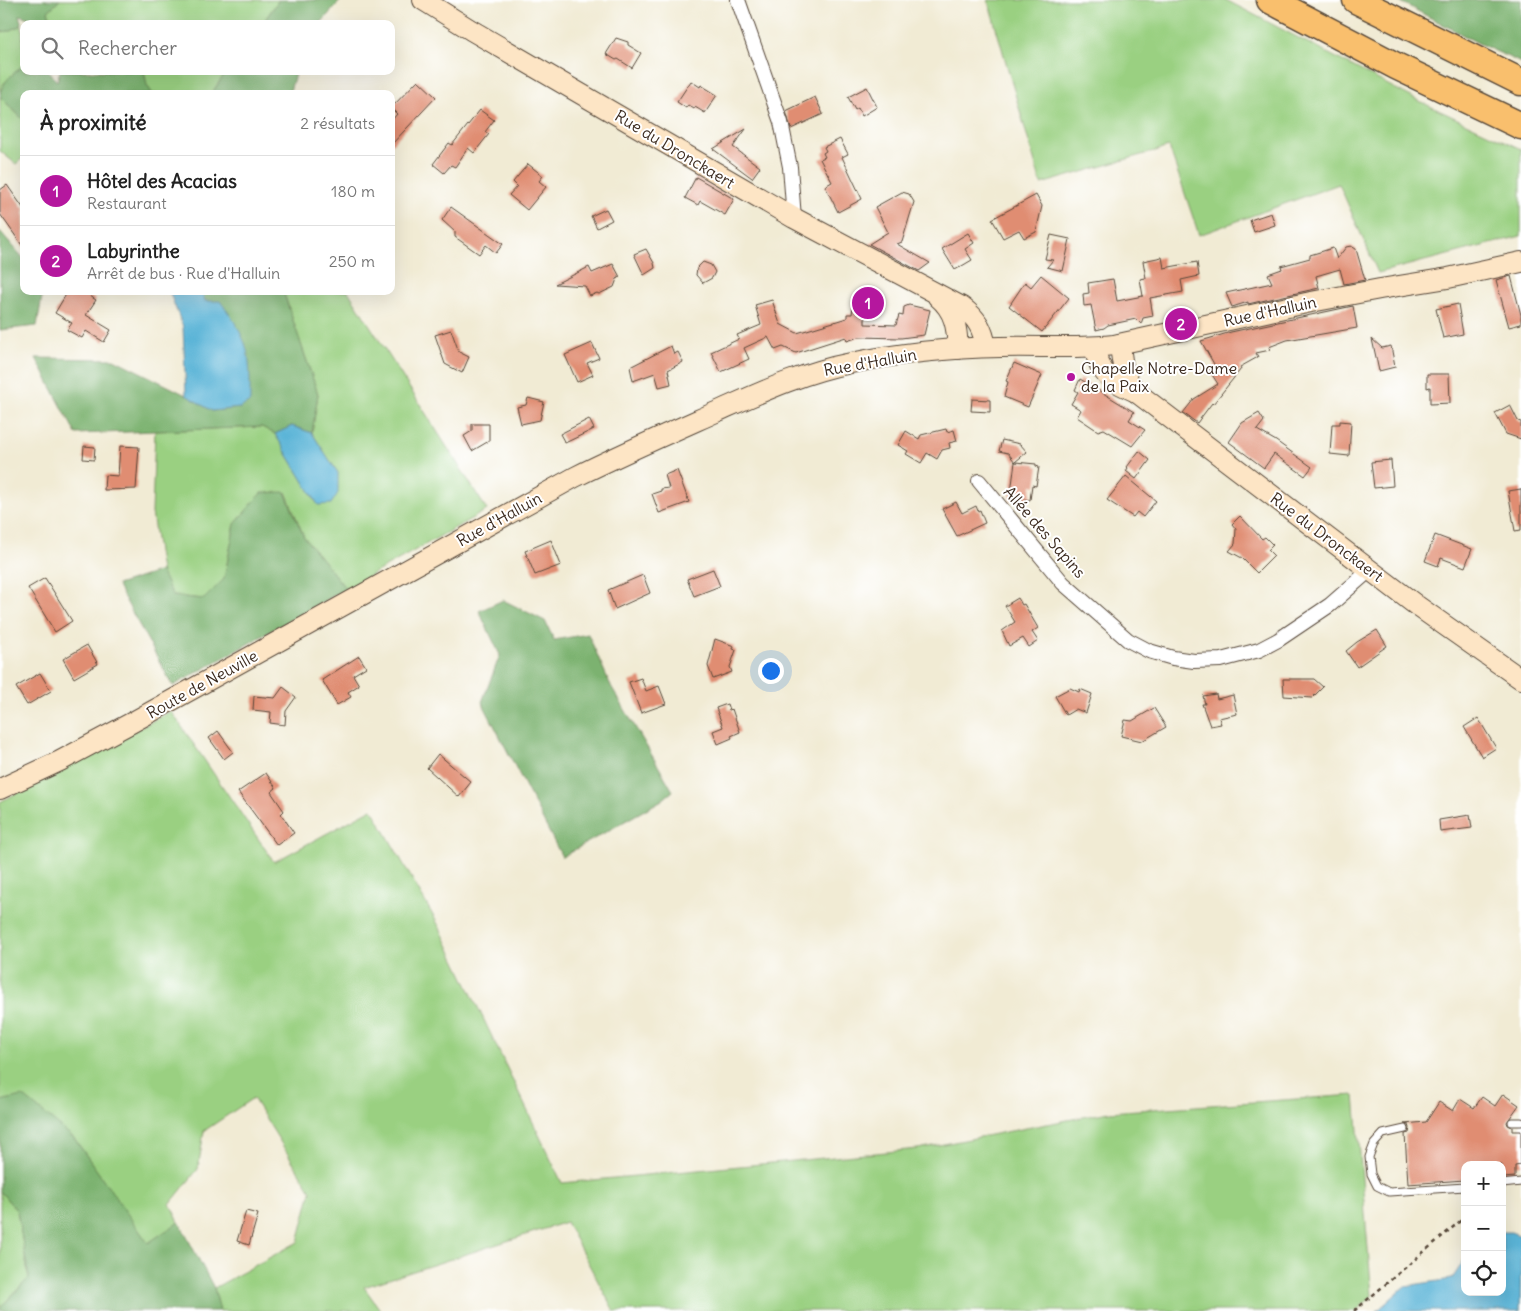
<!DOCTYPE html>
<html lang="fr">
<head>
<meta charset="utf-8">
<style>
  :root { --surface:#fff; --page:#f2f2f2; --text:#222; --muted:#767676; --line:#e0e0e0; --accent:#b5179e }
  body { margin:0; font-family:Delius,sans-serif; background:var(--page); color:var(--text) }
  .controls { position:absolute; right:15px; bottom:15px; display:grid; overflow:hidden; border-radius:10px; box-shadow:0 5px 20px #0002 }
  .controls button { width:45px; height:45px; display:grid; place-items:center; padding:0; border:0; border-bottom:1px solid var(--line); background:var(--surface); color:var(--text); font:25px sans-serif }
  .you { position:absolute; left:770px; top:670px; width:18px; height:18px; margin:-12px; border:4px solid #fff; border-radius:50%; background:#1a73e8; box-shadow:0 0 0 8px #1a73e833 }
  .badge { display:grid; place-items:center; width:32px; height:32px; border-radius:50%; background:var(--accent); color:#fff; font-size:16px; font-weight:700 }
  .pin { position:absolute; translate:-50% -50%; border:2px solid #fff; box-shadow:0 1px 5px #0006 }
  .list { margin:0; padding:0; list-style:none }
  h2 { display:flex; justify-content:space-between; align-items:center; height:65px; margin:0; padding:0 20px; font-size:21px }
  h2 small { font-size:16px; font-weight:400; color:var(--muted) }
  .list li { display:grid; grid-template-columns:32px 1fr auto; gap:15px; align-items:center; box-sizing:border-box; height:70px; padding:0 20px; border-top:1px solid var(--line) }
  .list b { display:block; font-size:19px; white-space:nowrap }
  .list p { margin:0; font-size:16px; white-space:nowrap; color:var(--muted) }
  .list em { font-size:16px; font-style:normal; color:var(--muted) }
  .icon { flex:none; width:28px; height:28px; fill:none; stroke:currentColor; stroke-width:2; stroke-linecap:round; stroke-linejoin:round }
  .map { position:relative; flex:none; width:1521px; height:1311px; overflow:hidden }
  .search { position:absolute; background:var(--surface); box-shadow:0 5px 20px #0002; left:20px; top:20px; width:375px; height:55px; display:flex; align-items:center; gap:12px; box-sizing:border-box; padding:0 18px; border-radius:10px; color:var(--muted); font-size:19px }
  .panel { position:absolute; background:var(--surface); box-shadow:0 5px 20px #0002; left:20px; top:90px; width:375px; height:205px; border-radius:10px }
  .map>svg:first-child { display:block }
</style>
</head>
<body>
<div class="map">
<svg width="1521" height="1311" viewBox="0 0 1521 1311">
  <rect width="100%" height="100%" fill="#fff"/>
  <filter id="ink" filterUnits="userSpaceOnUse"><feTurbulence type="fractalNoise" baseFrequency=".02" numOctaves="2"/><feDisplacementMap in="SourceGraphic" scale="10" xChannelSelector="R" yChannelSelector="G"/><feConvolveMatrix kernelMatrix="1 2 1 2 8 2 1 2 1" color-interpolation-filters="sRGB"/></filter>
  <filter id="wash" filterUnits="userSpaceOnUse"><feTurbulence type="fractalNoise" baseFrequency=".0096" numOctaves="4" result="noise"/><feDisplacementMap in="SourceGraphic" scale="20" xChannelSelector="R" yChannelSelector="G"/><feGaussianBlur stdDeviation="1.12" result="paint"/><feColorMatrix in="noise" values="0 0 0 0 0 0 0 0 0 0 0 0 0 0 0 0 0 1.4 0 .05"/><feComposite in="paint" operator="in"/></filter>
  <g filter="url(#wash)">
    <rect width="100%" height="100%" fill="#f1ebd4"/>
    <!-- green -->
    <g fill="#9ad081" stroke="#6a7d50">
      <polygon points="60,0 279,0 262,24 52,24 48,11"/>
      <polygon points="988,0 1226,0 1417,100 1521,149 1521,236 1378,273 1339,184 1199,235 1169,147 1041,184"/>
      <polygon points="22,25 24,64 4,83 0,93 0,32 9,31"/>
      <polygon points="144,71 227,71 211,94 153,94 147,86"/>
      <polygon points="0,97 24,120 24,157 16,164 0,151"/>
      <polygon points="283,291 348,291 487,510 346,589 304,537 286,492 235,524 224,579 204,599 173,596 161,571 152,513 155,431 262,427 275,434 318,505 338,473 312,433 318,394"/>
      <polygon points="171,711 274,862 372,809 439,926 562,1183 918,1149 1109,1112 1355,1095 1372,1296 1356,1311 614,1311 566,1222 364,1287 381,1311 220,1311 214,1288 298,1242 311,1191 253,1098 204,1131 198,1169 170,1204 179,1222 148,1244 74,1138 0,1101 0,802"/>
      <polygon points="0,1191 17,1211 29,1278 0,1308"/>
    </g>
    <!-- forest -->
    <g fill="#7bb26f" stroke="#5b6e46">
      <polygon points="0,0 60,0 48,11 52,24 42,24 40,21 19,15 22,25 9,31 0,32"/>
      <polygon points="279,0 341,0 320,24 262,24"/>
      <polygon points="1397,0 1521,0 1521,63 1478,43"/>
      <path d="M24,64V71H48L57,81L60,71H144L147,86L153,94H24V120L0,97C0,82 14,74 24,64Z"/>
      <polygon points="227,71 296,71 289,94 211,94"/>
      <polygon points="0,231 24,259 24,291 43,291 37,326 0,330"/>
      <polygon points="202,291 283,291 318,394 312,433 292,426 275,434 262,427 76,434 36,358 114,359 186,395 212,411 240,408"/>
      <polygon points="285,492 304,537 346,589 173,686 117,585 161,571 173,596 204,599 224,579 235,524 261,493"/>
      <polygon points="503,600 545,621 554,640 588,634 611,686 673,791 662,800 562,857 482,702 500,655 479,611"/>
      <polygon points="23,1096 74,1138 148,1243 179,1222 214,1288 220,1311 0,1311 0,1308 29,1278 17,1211 0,1191 0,1101"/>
    </g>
    <!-- water -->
    <g fill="#5ab4d7" stroke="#4a6f7a">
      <path d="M169,291H202L205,301H220C229,313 238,326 244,341C251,356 250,385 250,402L240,408L212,411L186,395L183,327Z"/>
      <polygon points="292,426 312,433 338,473 338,493 331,504 318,505 275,434"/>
      <polygon points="1502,1232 1511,1232 1521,1236 1520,1311 1377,1311 1405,1286 1452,1279 1465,1259 1465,1292 1502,1292"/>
    </g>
    <g id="blocks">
      <!-- building -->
      <g fill="#e08d72">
        <polygon points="616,38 628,42 628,45 641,53 632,68 618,59 616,60 606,54"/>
        <polygon points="418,80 436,97 391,145 391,121 397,114 391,108"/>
        <polygon points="691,81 700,87 701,85 717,95 705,113 695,107 694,109 688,105 686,108 677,102"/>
        <polygon points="867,87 877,107 862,116 858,108 855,110 848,97"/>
        <polygon points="815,97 823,114 791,129 786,111"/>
        <polygon points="480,110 494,120 485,132 489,134 474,153 468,148 455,167 451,165 444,173 433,164 449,143 452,145"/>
        <polygon points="746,129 733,147 760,167 752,178 713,149"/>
        <polygon points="840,139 848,154 842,157 862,199 838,212 825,186 832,182 820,159 825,157 823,153 826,151 824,147"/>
        <polygon points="528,164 543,176 539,181 546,187 527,210 509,195 517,186 513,182"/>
        <polygon points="696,177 734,199 725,215 700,201 698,205 685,198"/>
        <polygon points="7,185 24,209 24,248 0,214 0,190"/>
        <polygon points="902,192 909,194 914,202 902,242 897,244 930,263 919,271 869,244 888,232 875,207"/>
        <polygon points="1036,195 1042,206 1036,232 1024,238 1019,230 1003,238 992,219"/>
        <polygon points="451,207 503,244 496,253 486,245 479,254 455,237 455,232 442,220"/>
        <polygon points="606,209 612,220 597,228 591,216"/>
        <polygon points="1271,213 1275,225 1254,232 1250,220"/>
        <polygon points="968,233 974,243 965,249 972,260 955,270 942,249"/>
        <polygon points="1051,235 1070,239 1063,271 1047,267 1053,260 1045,259"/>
        <polygon points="1351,246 1356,249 1365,280 1344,284 1340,269 1316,276 1319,288 1248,304 1248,302 1232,307 1226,293 1272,283 1268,274 1282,269 1281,266 1310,258 1310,255 1333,248 1337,259 1346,247"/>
        <polygon points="646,249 654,263 655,268 644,275 634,254"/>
        <polygon points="1162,257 1164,268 1197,262 1199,276 1181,280 1183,292 1150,298 1153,316 1143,318 1141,324 1136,319 1108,325 1104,328 1096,330 1091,305 1084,306 1083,294 1089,293 1088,283 1113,279 1117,301 1143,296 1140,279 1146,278 1143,261"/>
        <polygon points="703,262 711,265 715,272 712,278 703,283 696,275 697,268"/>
        <polygon points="613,264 620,277 617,279 614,287 599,294 597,293 590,296 585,286 555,284 589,267 592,273"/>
        <polygon points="1041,275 1069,298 1042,332 1009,306 1025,282 1031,287"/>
        <polygon points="1511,276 1521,315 1521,324 1509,327 1496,280"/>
        <polygon points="68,291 93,291 90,296 96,300 86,315 111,330 104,342 86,331 82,338 67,330 72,323 55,313"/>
        <polygon points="772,300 780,324 797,333 847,318 847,314 852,314 853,307 865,307 865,324 896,325 899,315 903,316 904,307 909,305 930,310 924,335 901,338 859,337 847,341 846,337 796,353 783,347 775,350 768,337 744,348 749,359 721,372 711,352 739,339 737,335 761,325 755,305"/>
        <polygon points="1458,304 1463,334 1443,338 1436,309"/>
        <polygon points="1353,306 1357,328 1287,340 1269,347 1270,350 1256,353 1258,357 1240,367 1241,369 1213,404 1212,403 1197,423 1183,413 1194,399 1218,384 1209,370 1215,366 1201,341 1231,332"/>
        <polygon points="451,330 459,352 469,357 462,373 445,364 435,335"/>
        <polygon points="1372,339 1382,348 1391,346 1395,367 1379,371"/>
        <polygon points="592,343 599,358 587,363 593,375 577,382 565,355"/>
        <polygon points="671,346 674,354 678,352 683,362 668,370 671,384 659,387 655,373 633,381 630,367"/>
        <polygon points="1014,363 1042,375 1028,407 1004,397 1008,382 1006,381"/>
        <polygon points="1427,374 1449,374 1450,403 1430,404 1430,387 1427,388"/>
        <polygon points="1080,379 1134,412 1129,420 1145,430 1132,446 1104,429 1098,431 1077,417 1081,410 1071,404 1078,392 1075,390"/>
        <polygon points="528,398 544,402 540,420 521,424 517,407 526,405"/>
        <polygon points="972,399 990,400 990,412 971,411"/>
        <polygon points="1510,405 1518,421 1521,422 1521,439 1506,434 1495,413"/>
        <polygon points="1259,413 1264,421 1257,430 1276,441 1312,467 1305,476 1274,454 1264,468 1229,442 1242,423"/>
        <polygon points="589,419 594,429 565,443 560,434"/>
        <polygon points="1340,421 1351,422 1349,456 1330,454 1332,424 1340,424"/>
        <polygon points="472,424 489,424 489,441 472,451 464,436 472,431"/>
        <polygon points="946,429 947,432 954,430 957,441 949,443 950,448 942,450 937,459 927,453 921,463 906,454 908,451 898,445 906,431 919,439 921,435"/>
        <polygon points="1002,440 1020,444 1027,452 1015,462 1008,453 999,451"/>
        <polygon points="84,446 95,447 94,460 83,459"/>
        <polygon points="120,446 139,447 136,489 104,490 105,475 118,476"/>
        <polygon points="1139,451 1150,460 1136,479 1126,471 1128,468 1127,467"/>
        <polygon points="1391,460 1393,486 1374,488 1371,462"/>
        <polygon points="1015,462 1036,464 1036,466 1039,467 1036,486 1032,485 1030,500 1022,499 1022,502 1010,500"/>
        <polygon points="677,470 689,502 659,513 652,494 661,491 661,489 669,488 665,475"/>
        <polygon points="1126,476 1156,501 1143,517 1137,512 1133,517 1107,500"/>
        <polygon points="1521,489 1521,530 1515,531 1508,491"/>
        <polygon points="956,502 962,513 976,506 978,511 980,510 985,523 957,536 942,509"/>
        <polygon points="1240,516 1262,539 1265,537 1273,545 1268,550 1274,556 1257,573 1242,558 1229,551 1235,544 1236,529 1232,524"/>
        <polygon points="1435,535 1472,549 1465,567 1441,558 1438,566 1425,561"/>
        <polygon points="551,540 561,565 535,575 525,551"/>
        <polygon points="713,569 720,586 694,596 687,579"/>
        <polygon points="643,575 650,593 615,609 608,590"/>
        <polygon points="45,578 72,621 55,632 28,588"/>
        <polygon points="1018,598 1022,605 1024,604 1038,628 1032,632 1038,641 1029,647 1023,638 1009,646 1002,631 1015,622 1005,606"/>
        <polygon points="1377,630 1387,646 1357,667 1346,651 1357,642"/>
        <polygon points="715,639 734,646 733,649 736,650 730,667 732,672 713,679 708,666"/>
        <polygon points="87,645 98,664 74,678 63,659"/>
        <polygon points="359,656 366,667 353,675 359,685 348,692 351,697 337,705 322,680"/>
        <polygon points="40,673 51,691 27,705 16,687"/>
        <polygon points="641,678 646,691 659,686 666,704 641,713 629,682"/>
        <polygon points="1283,679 1314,679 1323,687 1312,698 1284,696"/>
        <polygon points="283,687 296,697 286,711 285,725 270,723 271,712 253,710 254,696 275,698"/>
        <polygon points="1070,688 1079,692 1080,689 1092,694 1086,713 1076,709 1066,715 1055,696"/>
        <polygon points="1216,694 1217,699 1233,695 1237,714 1219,718 1221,724 1210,726 1202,704 1205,704 1203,696"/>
        <polygon points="727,704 729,710 732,709 740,732 731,736 732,738 718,744 713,731 723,727 716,708"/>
        <polygon points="1154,708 1166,727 1142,741 1121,736 1125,720 1132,721"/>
        <polygon points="1478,718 1496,748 1482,757 1464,727"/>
        <polygon points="218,731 233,752 224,759 209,738"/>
        <polygon points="438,754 471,782 459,797 427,768"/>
        <polygon points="266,773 276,788 271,792 284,811 281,814 294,833 277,845 238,792"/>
        <polygon points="1470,815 1472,828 1440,832 1439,820"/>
        <polygon points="1503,1094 1519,1105 1507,1122 1508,1125 1512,1127 1512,1131 1521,1131 1521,1165 1515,1166 1515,1177 1502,1178 1502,1165 1465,1165 1465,1180 1408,1184 1405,1134 1409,1133 1410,1128 1409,1125 1404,1124 1426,1122 1439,1102 1453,1111 1460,1099 1474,1108 1482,1097 1495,1106"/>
        <polygon points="246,1211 258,1214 249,1245 237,1241"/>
      </g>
    </g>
  </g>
  <g filter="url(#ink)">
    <use href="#blocks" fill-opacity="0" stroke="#564739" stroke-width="1"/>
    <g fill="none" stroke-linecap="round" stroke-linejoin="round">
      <!-- service casing -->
      <g stroke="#564739" stroke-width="9">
        <g id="service">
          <polyline points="1512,1122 1521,1122"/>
          <polyline points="1405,1129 1383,1134 1374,1144 1369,1157 1371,1174 1377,1186 1389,1192 1465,1187"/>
          <polyline points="1502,1184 1521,1182"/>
        </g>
      </g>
      <!-- minor casing -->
      <g stroke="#564739" stroke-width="16">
        <g id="minor">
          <polyline points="738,0 781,122 790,167 794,218"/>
          <polyline points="979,481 1063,583 1128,640 1149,651 1173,658 1194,661 1221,660 1259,650 1278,640 1330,605 1371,569"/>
        </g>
      </g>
      <!-- secondary casing -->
      <g stroke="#564739" stroke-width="22">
        <g id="secondary">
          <path d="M423,0L471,30L794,218L962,307C977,318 983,329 986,347"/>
          <path d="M938,297C955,311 957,328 958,349"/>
          <path d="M1120,344C1122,364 1123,376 1136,392"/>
          <path d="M1094,347C1101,377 1109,379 1136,392L1416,605L1521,679"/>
          <path d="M0,789L60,761L131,723L575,477C621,454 669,433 716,412C759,393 804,372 851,363C900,353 951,348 1001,347C1039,346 1077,349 1114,345L1311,302L1380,289L1448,278L1521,262"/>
        </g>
      </g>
      <!-- motorway casing -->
      <g stroke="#564739" stroke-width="29">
        <g id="motorway">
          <polyline points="1270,0 1396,66 1521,126"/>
          <polyline points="1356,0 1521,82"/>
        </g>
      </g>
      <!-- path -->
      <polyline stroke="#564739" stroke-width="2.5" stroke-dasharray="4 4" stroke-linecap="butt" points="1354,1311 1465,1217"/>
      <!-- service -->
      <use href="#service" stroke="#fff" stroke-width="7"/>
      <!-- minor -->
      <use href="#minor" stroke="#fff" stroke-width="14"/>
      <!-- secondary -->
      <use href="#secondary" stroke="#fde5c5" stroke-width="20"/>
      <!-- motorway -->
      <use href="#motorway" stroke="#f9bf6d" stroke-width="26"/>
    </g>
  </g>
  <!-- markers -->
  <circle fill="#b5179e" stroke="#fff" stroke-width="2" cx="1071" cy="377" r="5"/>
  <g text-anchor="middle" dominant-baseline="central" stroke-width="4" stroke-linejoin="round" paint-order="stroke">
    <!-- street labels -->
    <g font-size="16" fill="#3b2a1e" stroke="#fff">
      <text transform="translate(675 149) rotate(31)">Rue du Dronckaert</text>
      <text transform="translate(1270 311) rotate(-12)">Rue d'Halluin</text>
      <text transform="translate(870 362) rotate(-10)">Rue d'Halluin</text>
      <text transform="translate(499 519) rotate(-29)">Rue d'Halluin</text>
      <text transform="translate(1045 532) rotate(49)">Allée des Sapins</text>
      <text transform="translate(1327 537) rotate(37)">Rue du Dronckaert</text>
      <text transform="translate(202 684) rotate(-29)">Route de Neuville</text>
    </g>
    <!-- poi labels -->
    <g font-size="16" fill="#3b2a1e" stroke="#fff" text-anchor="start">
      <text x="1081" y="368">Chapelle Notre-Dame<tspan x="1081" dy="18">de la Paix</tspan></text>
    </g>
  </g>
</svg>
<div class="controls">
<button>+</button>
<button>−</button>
<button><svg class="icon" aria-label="locate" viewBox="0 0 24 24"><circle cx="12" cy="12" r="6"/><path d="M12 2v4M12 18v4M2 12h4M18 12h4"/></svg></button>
</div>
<div class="you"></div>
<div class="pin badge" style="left:868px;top:303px">1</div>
<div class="pin badge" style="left:1181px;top:324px">2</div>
<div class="search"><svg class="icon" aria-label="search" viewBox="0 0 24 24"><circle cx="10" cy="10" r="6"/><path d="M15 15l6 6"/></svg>Rechercher</div>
<section class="panel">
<h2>À proximité<small>2 résultats</small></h2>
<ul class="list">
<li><span class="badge">1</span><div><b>Hôtel des Acacias</b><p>Restaurant</p></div><em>180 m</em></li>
<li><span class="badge">2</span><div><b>Labyrinthe</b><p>Arrêt de bus · Rue d'Halluin</p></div><em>250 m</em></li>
</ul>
</section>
</div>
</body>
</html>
